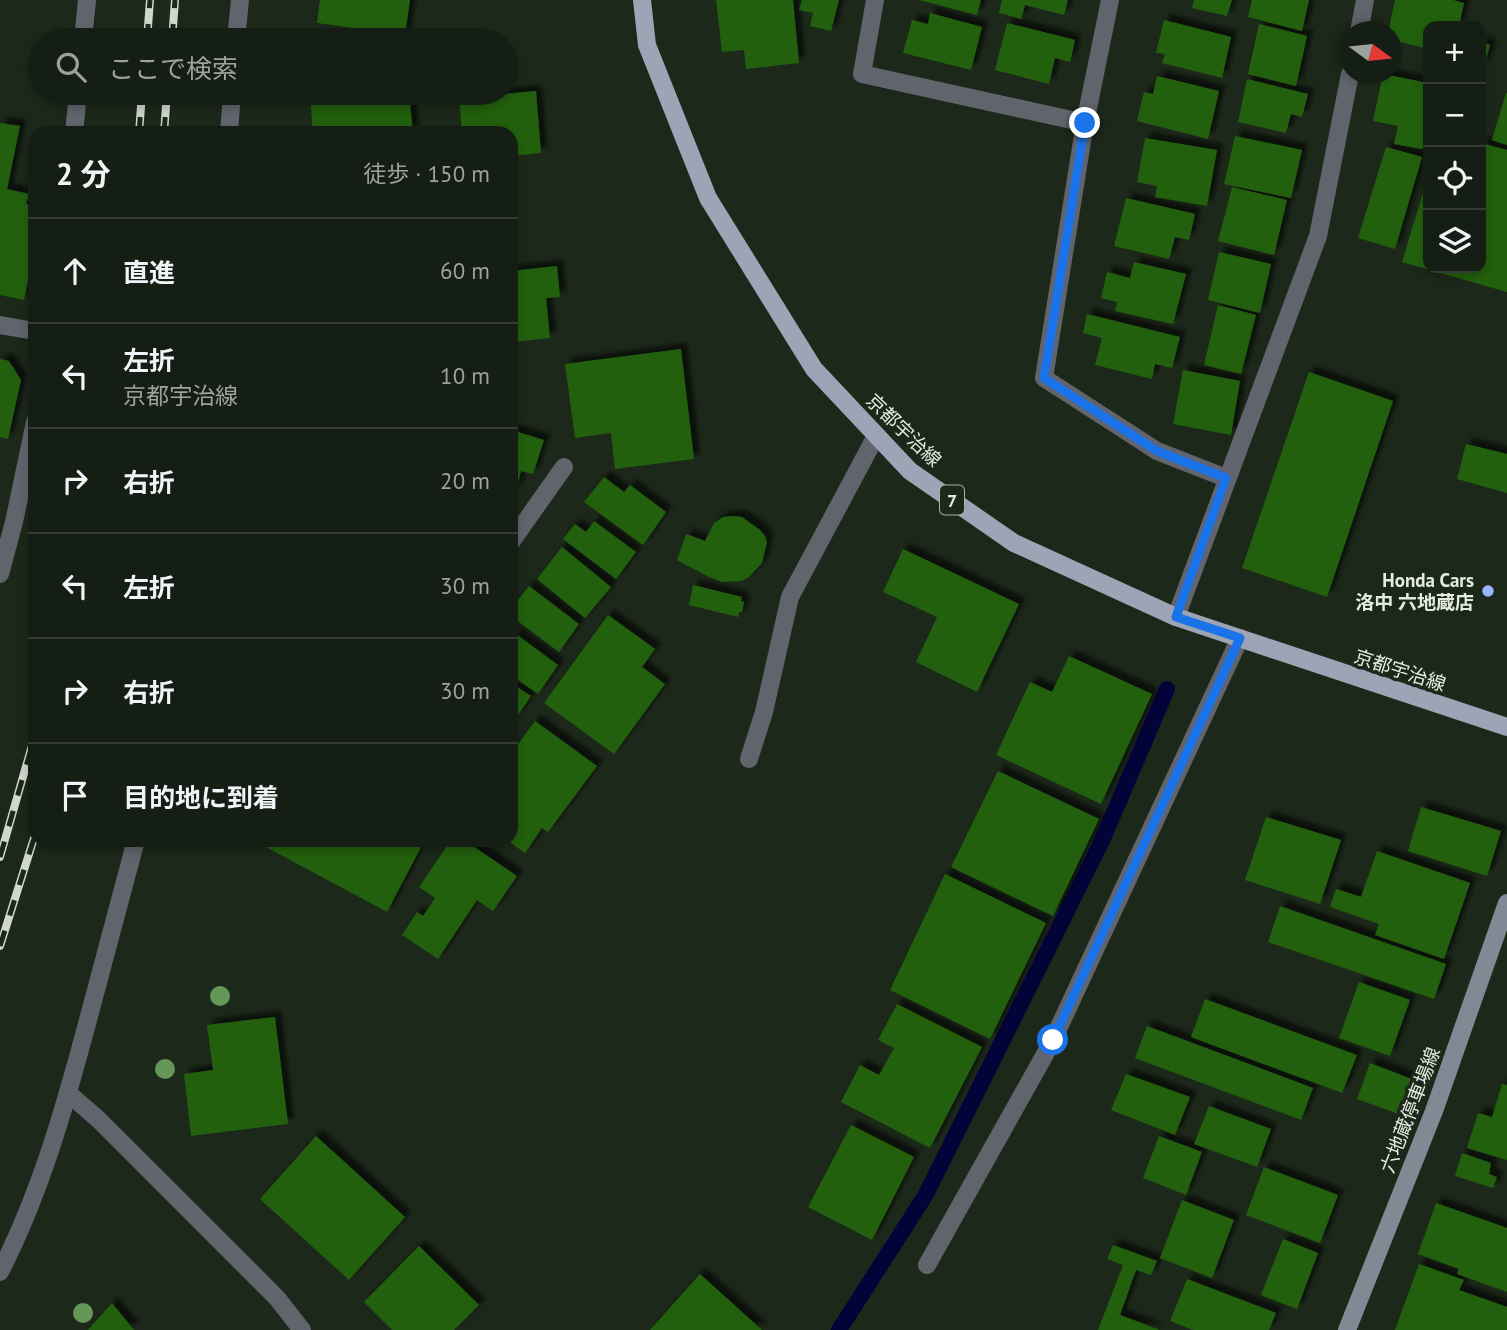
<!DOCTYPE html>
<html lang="ja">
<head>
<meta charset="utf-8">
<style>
  :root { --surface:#151e14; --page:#222b22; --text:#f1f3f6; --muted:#9da2a0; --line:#343c34 }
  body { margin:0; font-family:"PT Sans","Noto Sans JP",sans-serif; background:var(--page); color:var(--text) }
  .controls { position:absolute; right:21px; top:21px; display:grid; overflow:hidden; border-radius:14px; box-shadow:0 4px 10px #0003 }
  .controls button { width:63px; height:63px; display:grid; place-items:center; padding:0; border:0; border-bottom:2px solid var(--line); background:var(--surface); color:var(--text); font:35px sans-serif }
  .compass { position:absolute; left:1339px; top:21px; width:63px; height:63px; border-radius:50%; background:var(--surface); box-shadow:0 4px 10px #0003; rotate:105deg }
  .stop { position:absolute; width:21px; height:21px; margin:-16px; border:5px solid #1a73e8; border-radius:50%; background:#fff }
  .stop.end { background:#1a73e8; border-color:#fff; box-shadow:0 2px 7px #0008 }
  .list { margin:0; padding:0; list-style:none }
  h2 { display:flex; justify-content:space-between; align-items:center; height:91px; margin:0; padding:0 28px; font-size:30px }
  h2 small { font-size:23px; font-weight:400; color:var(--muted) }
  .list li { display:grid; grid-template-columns:46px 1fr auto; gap:21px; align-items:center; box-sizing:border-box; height:105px; padding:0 28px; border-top:2px solid var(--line) }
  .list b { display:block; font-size:26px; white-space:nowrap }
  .list p { margin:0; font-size:23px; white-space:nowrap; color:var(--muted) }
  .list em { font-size:23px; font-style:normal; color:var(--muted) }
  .icon { flex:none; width:38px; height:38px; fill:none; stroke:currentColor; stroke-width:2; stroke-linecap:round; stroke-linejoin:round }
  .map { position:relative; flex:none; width:1507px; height:1330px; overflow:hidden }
  .search { position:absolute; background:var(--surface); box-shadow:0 4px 10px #0003; left:28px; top:28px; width:490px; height:77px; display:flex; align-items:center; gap:18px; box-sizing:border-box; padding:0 24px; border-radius:38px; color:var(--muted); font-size:26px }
  .panel { position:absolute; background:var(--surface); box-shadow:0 4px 10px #0003; left:28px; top:126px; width:490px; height:721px; border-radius:21px }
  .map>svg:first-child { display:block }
</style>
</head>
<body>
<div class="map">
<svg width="1507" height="1330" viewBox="0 0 1507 1330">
  <defs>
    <filter id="shadow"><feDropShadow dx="6" dy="-6" stdDeviation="2" flood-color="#0009"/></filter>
  </defs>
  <rect width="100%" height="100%" fill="#1c281a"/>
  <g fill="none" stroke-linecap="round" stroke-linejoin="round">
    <!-- stream -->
    <polyline stroke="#030239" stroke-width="16" points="839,1330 925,1196 1101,843 1167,689"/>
  </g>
  <!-- building -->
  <g fill="#23600f" filter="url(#shadow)">
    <polygon points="320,0 410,0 405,35 317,23"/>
    <polygon points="716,0 793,0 799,63 746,69 744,50 722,52"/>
    <polygon points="802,0 839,0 831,31 810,26 813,13 799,10"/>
    <polygon points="919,0 981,0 977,15"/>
    <polygon points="1002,0 1068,0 1064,15 1025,5 1021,19 999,13"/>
    <polygon points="1194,0 1232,0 1227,16 1192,8"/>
    <polygon points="1252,0 1309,0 1302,31 1248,17"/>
    <polygon points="1395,0 1453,0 1464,3 1459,26 1428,26 1428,57 1423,55 1425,48 1392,40 1392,32 1388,32"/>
    <polygon points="930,13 982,27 971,70 903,53 912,20 928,24"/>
    <polygon points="1164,20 1231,37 1222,78 1162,63 1165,54 1156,53"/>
    <polygon points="1007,23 1075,40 1070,62 1055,58 1049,84 995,70"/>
    <polygon points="1259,24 1307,36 1296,86 1248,74"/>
    <polygon points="1481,43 1490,45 1484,67 1481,67"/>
    <polygon points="1383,74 1428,83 1428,150 1394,144 1398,126 1373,121"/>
    <polygon points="1157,76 1219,91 1208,139 1137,121 1144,92 1153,94"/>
    <polygon points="1247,79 1308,94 1302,117 1291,114 1286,133 1238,122"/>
    <polygon points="536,91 541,153 511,156 511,133 462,133 459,98"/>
    <polygon points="347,93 409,93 413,133 313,133 310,96"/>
    <polygon points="1506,93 1507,94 1507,145 1492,140"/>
    <polygon points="0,123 20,126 7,189 29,194 26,204 35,206 35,246 24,300 0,295"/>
    <polygon points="1235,136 1302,150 1291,198 1224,184"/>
    <polygon points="1145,138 1217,150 1207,206 1155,197 1157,186 1137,182"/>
    <polygon points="1481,143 1507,150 1507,292 1402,262 1428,176 1428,268 1481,268"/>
    <polygon points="1386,147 1422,157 1395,249 1358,238"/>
    <polygon points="1232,187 1287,200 1274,255 1218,241"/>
    <polygon points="1126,198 1195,214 1189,240 1175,237 1169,259 1114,246"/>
    <polygon points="1219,252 1271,264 1260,313 1208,300"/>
    <polygon points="1134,262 1186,274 1173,324 1115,311 1117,302 1101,298 1107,272 1130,278"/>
    <polygon points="557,266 560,297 546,298 550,338 511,342 511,271"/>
    <polygon points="1218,305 1256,315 1241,374 1204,365"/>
    <polygon points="1087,314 1180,337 1172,368 1155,364 1152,379 1095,365 1102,338 1083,333"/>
    <polygon points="681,349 694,459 615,469 611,433 575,438 565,364"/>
    <polygon points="0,359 9,361 21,380 8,439 0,437"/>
    <polygon points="1183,370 1240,381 1231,435 1173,424"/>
    <polygon points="1309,372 1393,401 1327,597 1242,568"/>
    <polygon points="511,430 544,440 533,474 521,471 516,491 511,490"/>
    <polygon points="1466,444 1507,454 1507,493 1457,479"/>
    <polygon points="604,477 624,492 630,485 666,512 643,545 584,502"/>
    <polygon points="734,516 742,517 760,530 765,536 767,542 762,563 748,578 741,581 722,582 707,576 677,560 686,534 705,541 714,523 723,517"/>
    <polygon points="594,521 636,552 616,579 563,539 575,524 586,532"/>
    <polygon points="562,547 611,587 585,618 537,579"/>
    <polygon points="903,549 1019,604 977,692 916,662 937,617 883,592"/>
    <polygon points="693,585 742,597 741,601 744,602 742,612 739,612 738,617 689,605"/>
    <polygon points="529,586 579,624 559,652 511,616 511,609"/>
    <polygon points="608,615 655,649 642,667 665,684 614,754 544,703"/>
    <polygon points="516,634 558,665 538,694 511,675 511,641"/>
    <polygon points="1069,656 1152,694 1101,804 996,755 1030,682 1052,692"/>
    <polygon points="511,683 531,696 516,718 511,715"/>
    <polygon points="535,721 597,766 548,832 542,828 525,853 507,840 511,840 511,754"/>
    <polygon points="998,771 1099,819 1053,916 951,867"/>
    <polygon points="1421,807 1501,831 1487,876 1408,851"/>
    <polygon points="1266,817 1341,840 1320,904 1245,880"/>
    <polygon points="253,840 409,840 421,847 387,912"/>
    <polygon points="451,840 464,840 517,876 493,911 477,900 438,959 402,935 417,912 423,916 435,898 419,887"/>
    <polygon points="1377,851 1470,883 1444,959 1375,935 1379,924 1330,907 1336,889 1361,897"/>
    <polygon points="945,874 1046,923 990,1039 890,990"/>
    <polygon points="1280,906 1446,964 1434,999 1268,942"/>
    <polygon points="1359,982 1410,1000 1390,1056 1339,1038"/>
    <polygon points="1205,999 1357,1055 1342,1093 1191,1037"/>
    <polygon points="897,1004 982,1047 930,1148 841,1102 860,1065 879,1075 894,1048 878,1040"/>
    <polygon points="275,1017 288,1124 191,1136 184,1074 213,1070 207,1025"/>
    <polygon points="1147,1026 1313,1088 1301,1120 1135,1058"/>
    <polygon points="1370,1063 1417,1081 1404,1116 1357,1099"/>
    <polygon points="1126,1074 1190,1097 1175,1135 1111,1110"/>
    <polygon points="1502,1084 1507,1085 1507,1160 1467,1148 1478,1113 1492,1117"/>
    <polygon points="1209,1106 1271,1129 1257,1167 1194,1144"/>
    <polygon points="851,1125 914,1157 872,1240 808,1207"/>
    <polygon points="316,1136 405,1217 349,1280 260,1199"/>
    <polygon points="1159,1136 1202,1152 1186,1195 1143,1178"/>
    <polygon points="1462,1153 1491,1163 1489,1174 1497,1177 1493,1188 1455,1176"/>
    <polygon points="1264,1167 1338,1195 1320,1243 1246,1215"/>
    <polygon points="1182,1200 1234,1220 1212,1278 1160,1258"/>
    <polygon points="1436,1203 1507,1228 1507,1292 1457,1274 1459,1269 1418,1254"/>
    <polygon points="1283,1239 1318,1253 1297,1309 1261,1295"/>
    <polygon points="1113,1245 1157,1261 1151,1275 1136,1270 1120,1315 1160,1330 1098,1330 1123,1265 1107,1259"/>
    <polygon points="419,1246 479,1305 454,1330 392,1330 364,1302"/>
    <polygon points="1419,1264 1464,1280 1459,1290 1507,1307 1507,1330 1395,1330"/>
    <polygon points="700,1274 762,1330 650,1330"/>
    <polygon points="1187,1279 1276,1313 1269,1330 1193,1330 1170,1321"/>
    <polygon points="112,1303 134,1330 88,1330"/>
  </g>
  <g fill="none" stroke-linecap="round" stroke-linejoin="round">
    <!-- service -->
    <g stroke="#61646c" stroke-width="18">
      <polyline points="511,542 564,467"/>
      <polyline points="68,1093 99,1120 277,1298 302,1330"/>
    </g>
    <!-- minor -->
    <g stroke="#61646c" stroke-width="18">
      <polyline points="875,0 862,74 1085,123"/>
      <polyline points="1110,0 1085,123 1044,378 1157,451 1226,478"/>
      <polyline points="1359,32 1365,0"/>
      <polyline points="83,40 87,0"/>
      <polyline points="74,133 78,93"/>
      <polyline points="0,325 35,331"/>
      <polyline points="0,574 14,522 35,422"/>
      <polyline points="1176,617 1318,236 1350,74"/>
      <polyline points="749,759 764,712 790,597 876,436"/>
      <polyline points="927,1265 1053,1040 1240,638"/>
    </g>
    <!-- tertiary -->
    <g stroke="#61646c" stroke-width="18">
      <polyline points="236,40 240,0"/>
      <polyline points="229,133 232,93"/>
      <path d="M0,1272C41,1192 65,1106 88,1020C104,960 120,900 136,840"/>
    </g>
    <!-- secondary -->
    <polyline stroke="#838895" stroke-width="18" points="1347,1330 1434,1111 1507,903"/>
    <!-- primary -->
    <polyline stroke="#9da4b5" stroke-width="18" points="642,0 647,45 708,198 814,369 910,471 1014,543 1176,617 1507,727"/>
    <!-- rail casing -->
    <g stroke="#d0d8ce" stroke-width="8">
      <g id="rail">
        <polyline points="147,40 150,0"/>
        <polyline points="172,40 175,0"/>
        <polyline points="139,133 142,93"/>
        <polyline points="164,133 167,93"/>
        <polyline points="0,857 35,735"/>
        <polyline points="0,946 35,835"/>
      </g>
    </g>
    <!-- rail -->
    <use href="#rail" stroke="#1c281a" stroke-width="5" stroke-dasharray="16" stroke-linecap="butt"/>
  </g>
  <!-- trees -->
  <g fill="#649758">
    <circle cx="220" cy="996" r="10"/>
    <circle cx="165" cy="1069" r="10"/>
    <circle cx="83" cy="1313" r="10"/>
  </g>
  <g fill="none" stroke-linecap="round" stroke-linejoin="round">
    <!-- route -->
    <polyline stroke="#1a73e8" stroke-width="9" points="1053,1040 1240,638 1176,617 1226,478 1157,451 1044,378 1085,123"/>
  </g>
  <!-- markers -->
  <circle fill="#9ab5fd" stroke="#1c281a" stroke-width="2.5" cx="1488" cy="591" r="7"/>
  <g text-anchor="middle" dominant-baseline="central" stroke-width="7" stroke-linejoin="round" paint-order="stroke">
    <!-- shield labels -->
    <rect fill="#1c281a" stroke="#a8b1a6" stroke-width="2" x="940" y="485.5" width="24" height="29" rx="5"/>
    <g font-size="18" font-weight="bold" fill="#e4ece2">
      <text x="952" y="500">7</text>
    </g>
    <!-- street labels -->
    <g font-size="19" fill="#e4ece2" stroke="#1c281a">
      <text transform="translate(904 430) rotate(44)">京都宇治線</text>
      <text transform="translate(1400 670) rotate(18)">京都宇治線</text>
      <text transform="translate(1410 1110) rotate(-69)">六地蔵停車場線</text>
    </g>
    <!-- poi labels -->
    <g font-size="19" font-weight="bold" fill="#e4ece2" stroke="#1c281a" text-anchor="end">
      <text x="1474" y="580">Honda Cars<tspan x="1474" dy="22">洛中 六地蔵店</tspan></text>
    </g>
  </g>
</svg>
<div class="controls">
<button>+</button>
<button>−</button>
<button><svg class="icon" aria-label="locate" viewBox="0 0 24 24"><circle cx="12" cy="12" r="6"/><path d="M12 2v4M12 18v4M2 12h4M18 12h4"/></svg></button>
<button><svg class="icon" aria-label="layers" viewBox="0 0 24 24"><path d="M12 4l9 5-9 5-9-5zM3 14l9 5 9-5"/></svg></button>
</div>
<svg class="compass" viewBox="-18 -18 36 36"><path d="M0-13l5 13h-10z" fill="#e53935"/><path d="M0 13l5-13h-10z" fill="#9da2a0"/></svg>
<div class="stop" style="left:1053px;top:1040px"></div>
<div class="stop end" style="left:1085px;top:123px"></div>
<div class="search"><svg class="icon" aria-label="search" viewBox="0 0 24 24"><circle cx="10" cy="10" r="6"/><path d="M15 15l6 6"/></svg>ここで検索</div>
<section class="panel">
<h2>2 分<small>徒歩 · 150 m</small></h2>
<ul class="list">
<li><svg class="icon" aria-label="ahead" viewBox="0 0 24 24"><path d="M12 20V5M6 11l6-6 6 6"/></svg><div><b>直進</b></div><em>60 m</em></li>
<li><svg class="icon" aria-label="left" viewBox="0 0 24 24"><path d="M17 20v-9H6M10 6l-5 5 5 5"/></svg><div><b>左折</b><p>京都宇治線</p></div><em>10 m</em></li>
<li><svg class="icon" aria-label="right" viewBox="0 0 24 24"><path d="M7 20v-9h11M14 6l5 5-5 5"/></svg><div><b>右折</b></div><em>20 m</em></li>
<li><svg class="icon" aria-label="left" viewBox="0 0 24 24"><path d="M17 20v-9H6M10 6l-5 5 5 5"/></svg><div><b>左折</b></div><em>30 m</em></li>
<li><svg class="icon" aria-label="right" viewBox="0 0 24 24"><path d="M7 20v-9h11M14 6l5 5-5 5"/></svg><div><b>右折</b></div><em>30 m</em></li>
<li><svg class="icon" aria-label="arrive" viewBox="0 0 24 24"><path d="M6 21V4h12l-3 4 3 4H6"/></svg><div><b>目的地に到着</b></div></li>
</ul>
</section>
</div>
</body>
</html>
